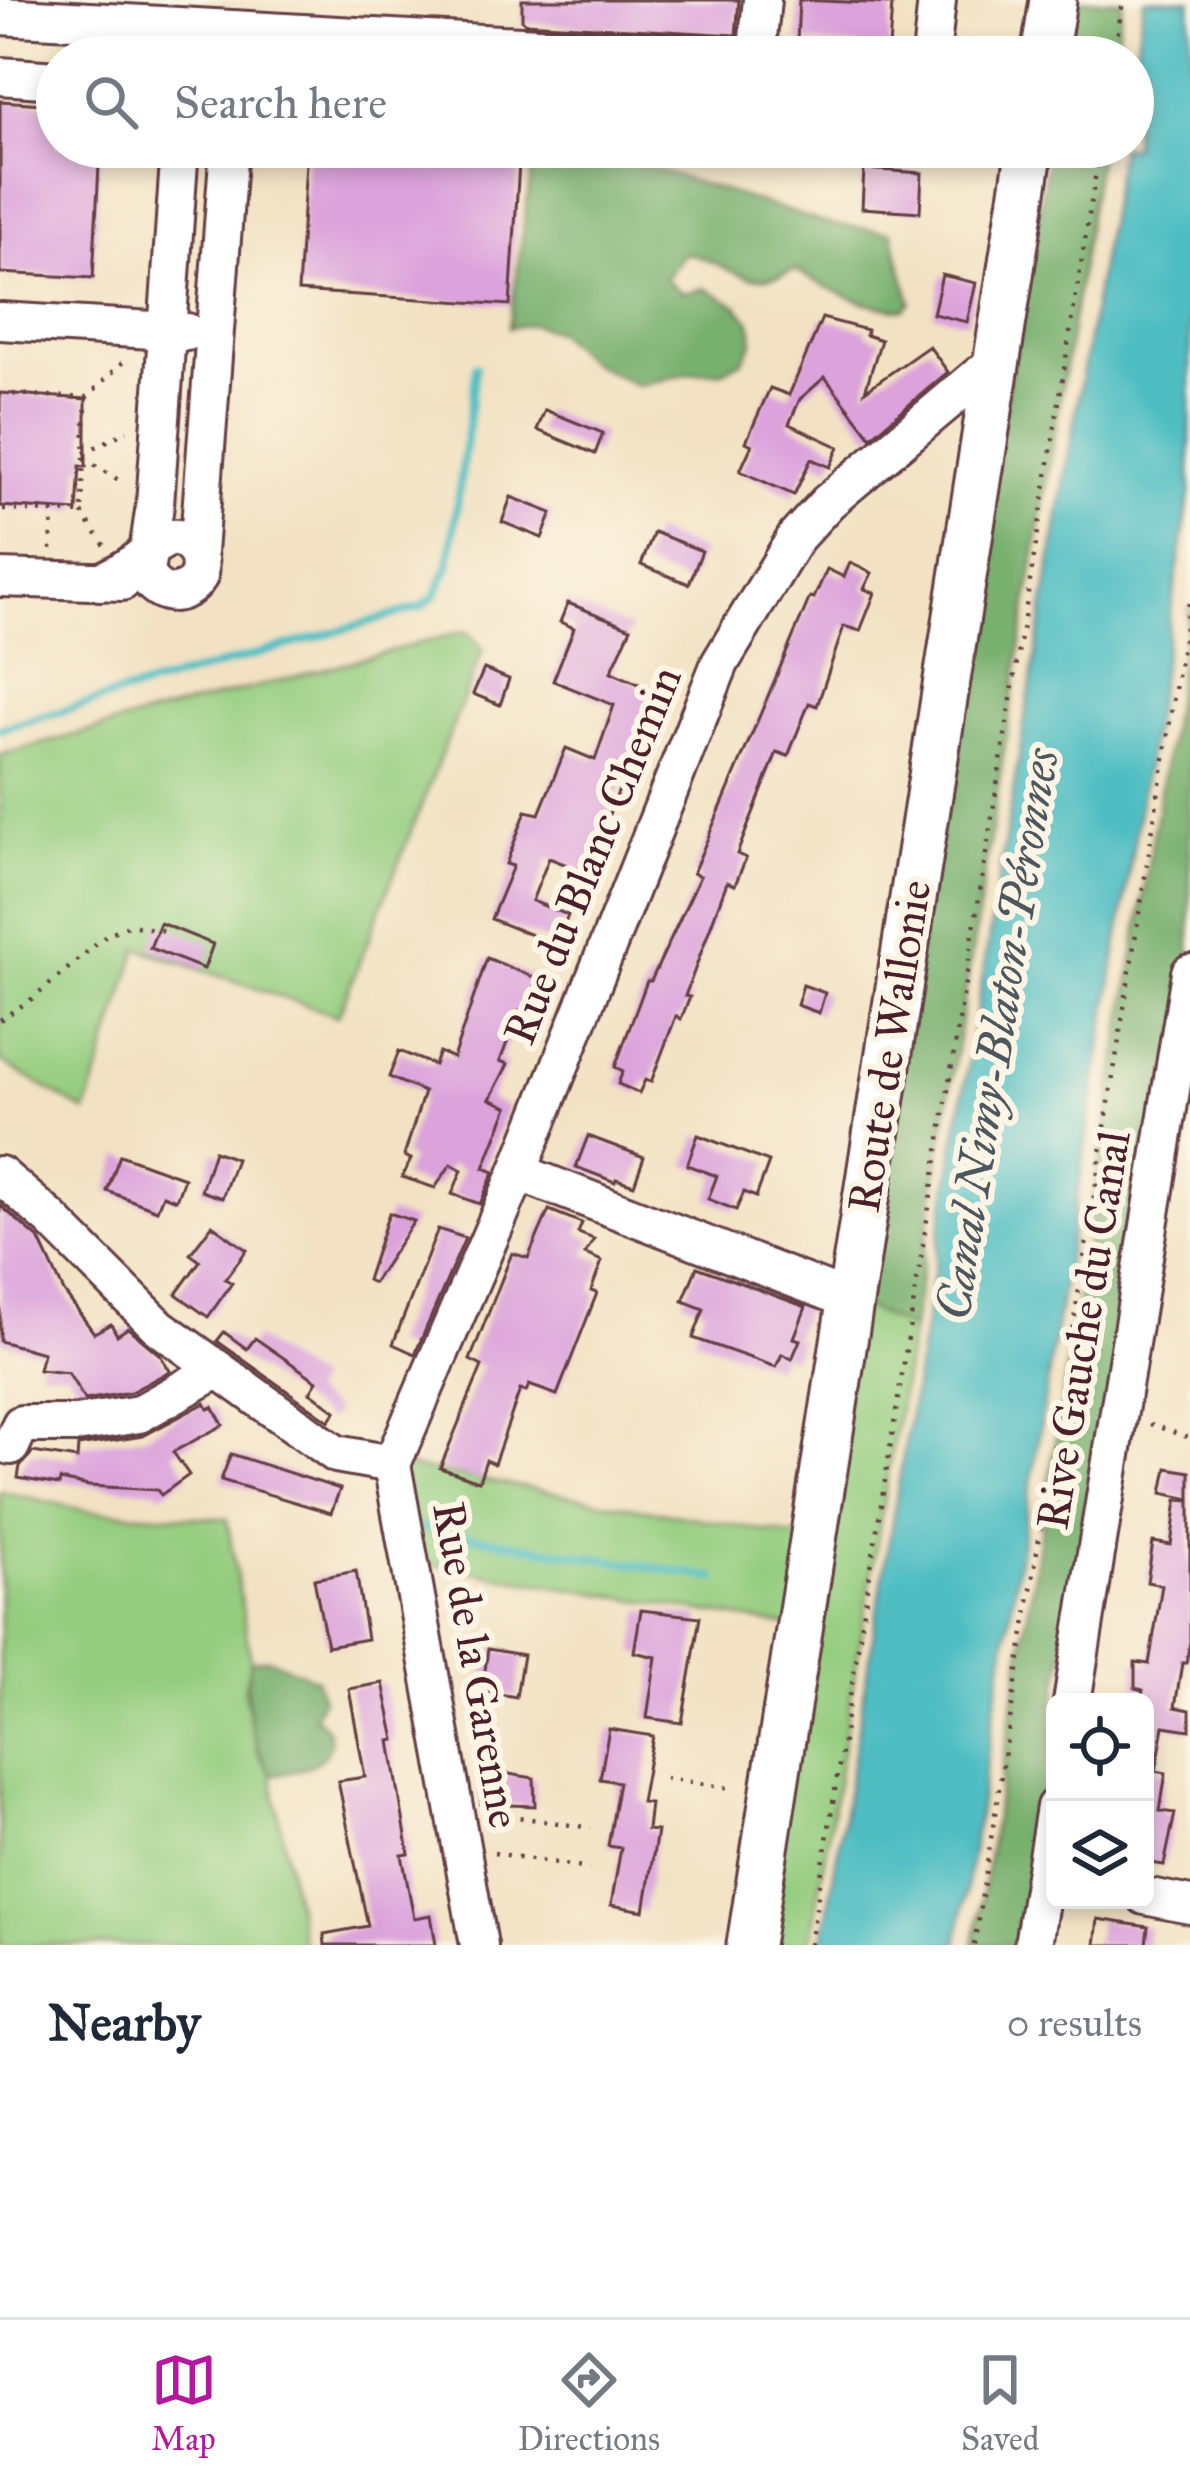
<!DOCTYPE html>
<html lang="en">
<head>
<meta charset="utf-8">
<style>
  :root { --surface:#fff; --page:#f6f6f7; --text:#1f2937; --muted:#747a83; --line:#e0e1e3; --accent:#b5179e }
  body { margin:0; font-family:"IM FELL Great Primer",serif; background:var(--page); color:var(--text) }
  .controls { position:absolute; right:36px; bottom:36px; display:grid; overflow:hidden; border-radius:18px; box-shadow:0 6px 18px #0003 }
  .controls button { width:108px; height:108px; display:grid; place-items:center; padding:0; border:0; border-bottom:3px solid var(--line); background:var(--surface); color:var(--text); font:60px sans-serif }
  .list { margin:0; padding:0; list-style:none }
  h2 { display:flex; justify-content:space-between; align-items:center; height:156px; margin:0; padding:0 48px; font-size:51px }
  h2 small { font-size:39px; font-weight:400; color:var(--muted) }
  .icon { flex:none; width:66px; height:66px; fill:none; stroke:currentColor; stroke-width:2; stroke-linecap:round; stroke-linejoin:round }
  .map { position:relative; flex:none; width:1190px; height:1945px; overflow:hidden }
  .search { position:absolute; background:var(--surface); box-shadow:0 6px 18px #0003; left:36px; right:36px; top:36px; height:132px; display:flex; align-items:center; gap:30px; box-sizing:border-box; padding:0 42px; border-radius:66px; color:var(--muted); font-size:45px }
  .sheet { height:372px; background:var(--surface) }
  nav { display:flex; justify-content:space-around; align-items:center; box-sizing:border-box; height:168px; border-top:3px solid var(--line); background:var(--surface); font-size:33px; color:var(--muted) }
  nav a { display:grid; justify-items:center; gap:6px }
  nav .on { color:var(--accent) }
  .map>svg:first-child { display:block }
</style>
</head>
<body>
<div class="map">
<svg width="1190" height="1945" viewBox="0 0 1190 1945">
  <rect width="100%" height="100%" fill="#fcf5e5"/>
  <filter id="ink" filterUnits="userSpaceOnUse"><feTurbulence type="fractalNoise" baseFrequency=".00833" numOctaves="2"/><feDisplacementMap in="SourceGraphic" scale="24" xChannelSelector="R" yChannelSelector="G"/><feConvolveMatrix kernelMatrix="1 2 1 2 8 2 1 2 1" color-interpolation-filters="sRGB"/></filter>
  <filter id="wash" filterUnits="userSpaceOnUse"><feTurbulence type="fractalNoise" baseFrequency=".004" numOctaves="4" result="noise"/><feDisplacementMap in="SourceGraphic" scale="48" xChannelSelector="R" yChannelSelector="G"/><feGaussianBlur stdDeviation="2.7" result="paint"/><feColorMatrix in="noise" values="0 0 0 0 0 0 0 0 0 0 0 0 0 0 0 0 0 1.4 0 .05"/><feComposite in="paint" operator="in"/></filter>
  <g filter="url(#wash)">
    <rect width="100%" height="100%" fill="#f2e2c3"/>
    <!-- green -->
    <g fill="#95cd80" stroke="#707656" stroke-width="3">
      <polygon points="466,631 483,649 338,1016 138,948 86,1112 0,1061 0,755"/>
      <polygon points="849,1300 912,1329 810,1945 750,1945 800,1628 409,1561 392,1464 813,1539"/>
      <polygon points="0,1491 88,1511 227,1519 251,1661 244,1689 258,1753 271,1774 303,1945 0,1945"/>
    </g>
    <!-- forest -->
    <g fill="#78b06e" stroke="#61684c" stroke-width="3">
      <polygon points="1073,0 1123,0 1114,57 1064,57"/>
      <path d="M535,147H585L828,224L892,232L911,302L904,309C865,308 828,289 795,270C742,293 733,263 685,253L665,279L683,293L705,288L736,305L751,322L753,342L743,360L723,371L689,373L638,386L589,362L556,332L532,324L509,328Z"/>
      <polygon points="1050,147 1100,147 912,1329 849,1300"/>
      <polygon points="1190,606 1190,973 1055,1702 1055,1807 1033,1945 974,1945"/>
      <path d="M268,1658L316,1679L322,1699L314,1716C356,1748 307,1775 271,1774C250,1740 242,1699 251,1661Z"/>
    </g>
    <!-- water -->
    <polygon fill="#4fbec3" stroke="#4c6e77" stroke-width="3" points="1144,0 1190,0 1190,492 957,1945 822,1945 1120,147 1133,147 1133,68"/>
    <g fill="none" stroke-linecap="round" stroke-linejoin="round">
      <!-- stream -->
      <g stroke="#4fbec3" stroke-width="8">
        <polyline points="0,729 421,607 435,596 449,565 476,366"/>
        <polyline points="415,1527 715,1578"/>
      </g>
    </g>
    <g id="blocks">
      <!-- building -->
      <g fill="#dba2db">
        <polygon points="522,0 739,0 736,35 525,23 522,20"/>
        <polygon points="799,0 892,4 889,48 797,42"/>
        <polygon points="0,101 57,105 57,147 100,147 93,278 0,273"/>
        <polygon points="307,147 520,147 510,305 298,291"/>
        <polygon points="864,169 922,173 920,212 862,208"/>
        <polygon points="942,275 976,283 967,322 933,314"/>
        <polygon points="822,318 867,330 866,335 881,340 865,391 929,346 948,372 871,437 825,377 800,399 789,424 839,447 830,467 811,459 794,495 740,471 752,445 746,442 770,388 789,395"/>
        <polygon points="0,393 86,399 86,467 80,466 77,511 0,506"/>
        <polygon points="545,410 603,433 595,454 537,430"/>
        <polygon points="511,497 552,513 542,538 502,522"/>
        <polygon points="654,532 702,551 689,584 641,565"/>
        <polygon points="850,563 872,573 864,589 875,593 860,631 844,626 817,706 809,703 788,756 777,752 737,854 746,858 735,885 727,882 685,996 690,997 681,1019 676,1016 651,1082 645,1080 639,1093 618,1084 623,1071 615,1067 647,981 651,981 700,876 693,873 807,604 810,597 814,598 827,569 844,577"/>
        <polygon points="568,603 631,628 611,672 665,695 644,746 638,744 585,872 549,858 532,901 568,915 557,945 491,919 513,866 506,864 526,811 539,814 566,748 595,760 614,705 553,681 574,628 560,622"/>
        <polygon points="484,669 509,679 500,705 473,694"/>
        <polygon points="160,923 213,944 204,969 150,948"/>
        <polygon points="487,958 538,979 526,1013 519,1011 500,1061 508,1064 490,1099 508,1107 484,1168 494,1172 480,1204 452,1194 462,1170 451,1164 435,1188 402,1177 411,1159 404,1156 424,1092 389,1077 399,1051 434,1065 439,1052 453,1058"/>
        <polygon points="803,985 825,993 819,1013 797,1005"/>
        <polygon points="698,1135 769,1162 756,1197 744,1192 736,1210 708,1199 717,1176 687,1165"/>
        <polygon points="588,1136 644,1157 634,1185 616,1179 615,1182 576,1167"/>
        <polygon points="214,1151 236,1159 222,1198 201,1191"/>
        <polygon points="120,1155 184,1178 176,1200 163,1195 157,1210 107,1191"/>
        <polygon points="0,1205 40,1240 64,1292 94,1333 111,1324 117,1335 128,1328 160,1355 170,1371 131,1392 85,1400 68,1373 39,1370 43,1353 0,1341"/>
        <polygon points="549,1210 582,1223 578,1233 594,1239 585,1254 602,1261 591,1291 597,1293 557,1395 529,1385 526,1392 520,1390 494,1464 486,1460 479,1481 440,1468 482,1366 470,1360 512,1253 528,1258"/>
        <polygon points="389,1213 414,1221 373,1283 367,1280"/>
        <polygon points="212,1225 247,1250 225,1279 232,1283 208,1317 176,1294 200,1261 190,1254"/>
        <polygon points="438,1229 465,1238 415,1354 393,1344"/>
        <polygon points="697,1267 806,1307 794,1338 800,1340 792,1359 782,1354 776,1367 693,1338 704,1309 683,1301"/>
        <polygon points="224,1332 247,1349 255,1338 317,1381 310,1392 336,1411 329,1421 217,1341"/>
        <polygon points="205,1403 208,1409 213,1407 223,1425 173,1452 189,1475 161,1495 157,1490 89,1486 60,1480 59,1485 18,1478 20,1466 33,1452 77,1459 78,1446 143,1436"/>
        <polygon points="231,1454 340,1489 331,1513 221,1480"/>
        <polygon points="1167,1468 1190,1472 1190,1499 1162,1493"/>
        <polygon points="1177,1500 1190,1501 1190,1642 1186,1663 1182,1663 1175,1707 1190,1710 1190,1730 1164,1726 1156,1771 1166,1773 1160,1811 1175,1813 1164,1865 1145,1862 1145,1702 1141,1702 1143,1690 1135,1688 1135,1662 1149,1664 1162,1585 1147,1582 1153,1542 1171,1545"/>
        <polygon points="356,1571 367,1639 327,1646 314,1579"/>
        <polygon points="641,1610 700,1617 682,1723 647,1718 656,1657 634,1652"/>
        <polygon points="488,1649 523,1655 516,1697 482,1691"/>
        <polygon points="383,1683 395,1740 390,1741 409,1854 402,1855 414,1918 431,1915 436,1945 325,1945 324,1934 368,1926 338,1781 365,1777 349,1689"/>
        <polygon points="609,1729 653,1736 641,1802 650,1803 647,1830 657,1831 644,1911 611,1905 621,1848 608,1846 619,1782 600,1779"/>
        <polygon points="478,1769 534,1778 535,1806 481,1804"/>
        <polygon points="1098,1919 1148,1927 1146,1945 1095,1945"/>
      </g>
    </g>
  </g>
  <g filter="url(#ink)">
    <use href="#blocks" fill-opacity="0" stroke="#633c42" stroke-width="3"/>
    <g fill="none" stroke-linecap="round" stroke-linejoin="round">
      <!-- minor casing -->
      <g stroke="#633c42" stroke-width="42">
        <g id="minor">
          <polyline points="0,16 734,57"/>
          <polyline points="756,57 762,0"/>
          <polyline points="931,57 937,0"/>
          <polyline points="0,76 57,80"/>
          <polyline points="0,321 187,332"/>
          <polyline points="198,553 229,147"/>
          <polyline points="0,578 122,582"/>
          <path d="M100,582C112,576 124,570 135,562C152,549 172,524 193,548C201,557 200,565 199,576C184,600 158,598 145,573L155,505L180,147"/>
          <polyline points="518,1172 849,1300"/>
          <polyline points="0,1175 50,1218 159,1327 336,1454 392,1464"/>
          <polyline points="11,1446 21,1424 76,1424 139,1414 217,1370"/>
          <polyline points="392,1464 518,1172 720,663 796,537 828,502 997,360"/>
          <polyline points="392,1464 479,1945"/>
          <polyline points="1072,1702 1190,973"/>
          <polyline points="1145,1896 1190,1905"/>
          <polyline points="1033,1945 1055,1807"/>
        </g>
      </g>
      <!-- major casing -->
      <g stroke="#633c42" stroke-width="51">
        <g id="major">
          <polyline points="1044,57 1053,0"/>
          <polyline points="750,1945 1030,147"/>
        </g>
      </g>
      <!-- path -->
      <g stroke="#633c42" stroke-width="4.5" stroke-dasharray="3 9" stroke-linecap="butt">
        <polyline points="1114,57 1123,0"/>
        <polyline points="13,394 86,398 82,513 53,512 51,550"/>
        <polyline points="86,398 125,360"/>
        <polyline points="84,453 127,431"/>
        <polyline points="84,459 125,484"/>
        <polyline points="3,510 53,512"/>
        <polyline points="82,513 105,546"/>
        <polyline points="0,1020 36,996 108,934 130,925 171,932"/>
        <polyline points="1150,1424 1190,1438"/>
        <polyline points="665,1778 736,1789"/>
        <polyline points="484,1812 591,1828"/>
        <polyline points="494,1853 589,1868"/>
        <polyline points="810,1945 1100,147"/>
        <polyline points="974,1945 1190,596"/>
      </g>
      <!-- minor -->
      <use href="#minor" stroke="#fff" stroke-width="36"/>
      <!-- major -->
      <use href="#major" stroke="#fff" stroke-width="45"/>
    </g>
  </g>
  <g text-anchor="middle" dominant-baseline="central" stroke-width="12" stroke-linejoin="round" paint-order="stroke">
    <!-- street labels -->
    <g font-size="45" fill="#4a1f2b" stroke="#fcf5e5">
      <text transform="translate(592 855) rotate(-68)">Rue du Blanc Chemin</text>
      <text transform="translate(889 1046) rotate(-81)">Route de Wallonie</text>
      <text transform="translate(1083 1330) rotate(-81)">Rive Gauche du Canal</text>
      <text transform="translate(477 1665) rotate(80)">Rue de la Garenne</text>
    </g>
    <!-- water labels -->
    <g font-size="48" font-style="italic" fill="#4c5760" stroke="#fcf5e5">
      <text transform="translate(997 1034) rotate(-81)">Canal Nimy-Blaton-Péronnes</text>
    </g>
  </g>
</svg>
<div class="controls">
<button><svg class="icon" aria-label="locate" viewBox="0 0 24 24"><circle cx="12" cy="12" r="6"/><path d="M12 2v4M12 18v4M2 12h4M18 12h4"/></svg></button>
<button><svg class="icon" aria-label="layers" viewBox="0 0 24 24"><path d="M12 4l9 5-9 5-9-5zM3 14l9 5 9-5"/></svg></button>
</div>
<div class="search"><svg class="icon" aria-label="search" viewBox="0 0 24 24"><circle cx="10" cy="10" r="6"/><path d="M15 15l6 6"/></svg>Search here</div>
</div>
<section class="sheet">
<h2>Nearby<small>0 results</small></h2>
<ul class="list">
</ul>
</section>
<nav>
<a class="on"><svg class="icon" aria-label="map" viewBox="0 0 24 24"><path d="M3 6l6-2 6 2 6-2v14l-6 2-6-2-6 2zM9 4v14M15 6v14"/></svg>Map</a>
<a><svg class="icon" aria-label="directions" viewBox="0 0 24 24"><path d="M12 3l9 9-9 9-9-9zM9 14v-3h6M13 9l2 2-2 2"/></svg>Directions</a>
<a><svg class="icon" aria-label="saved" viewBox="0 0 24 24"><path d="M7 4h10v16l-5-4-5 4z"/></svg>Saved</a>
</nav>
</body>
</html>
